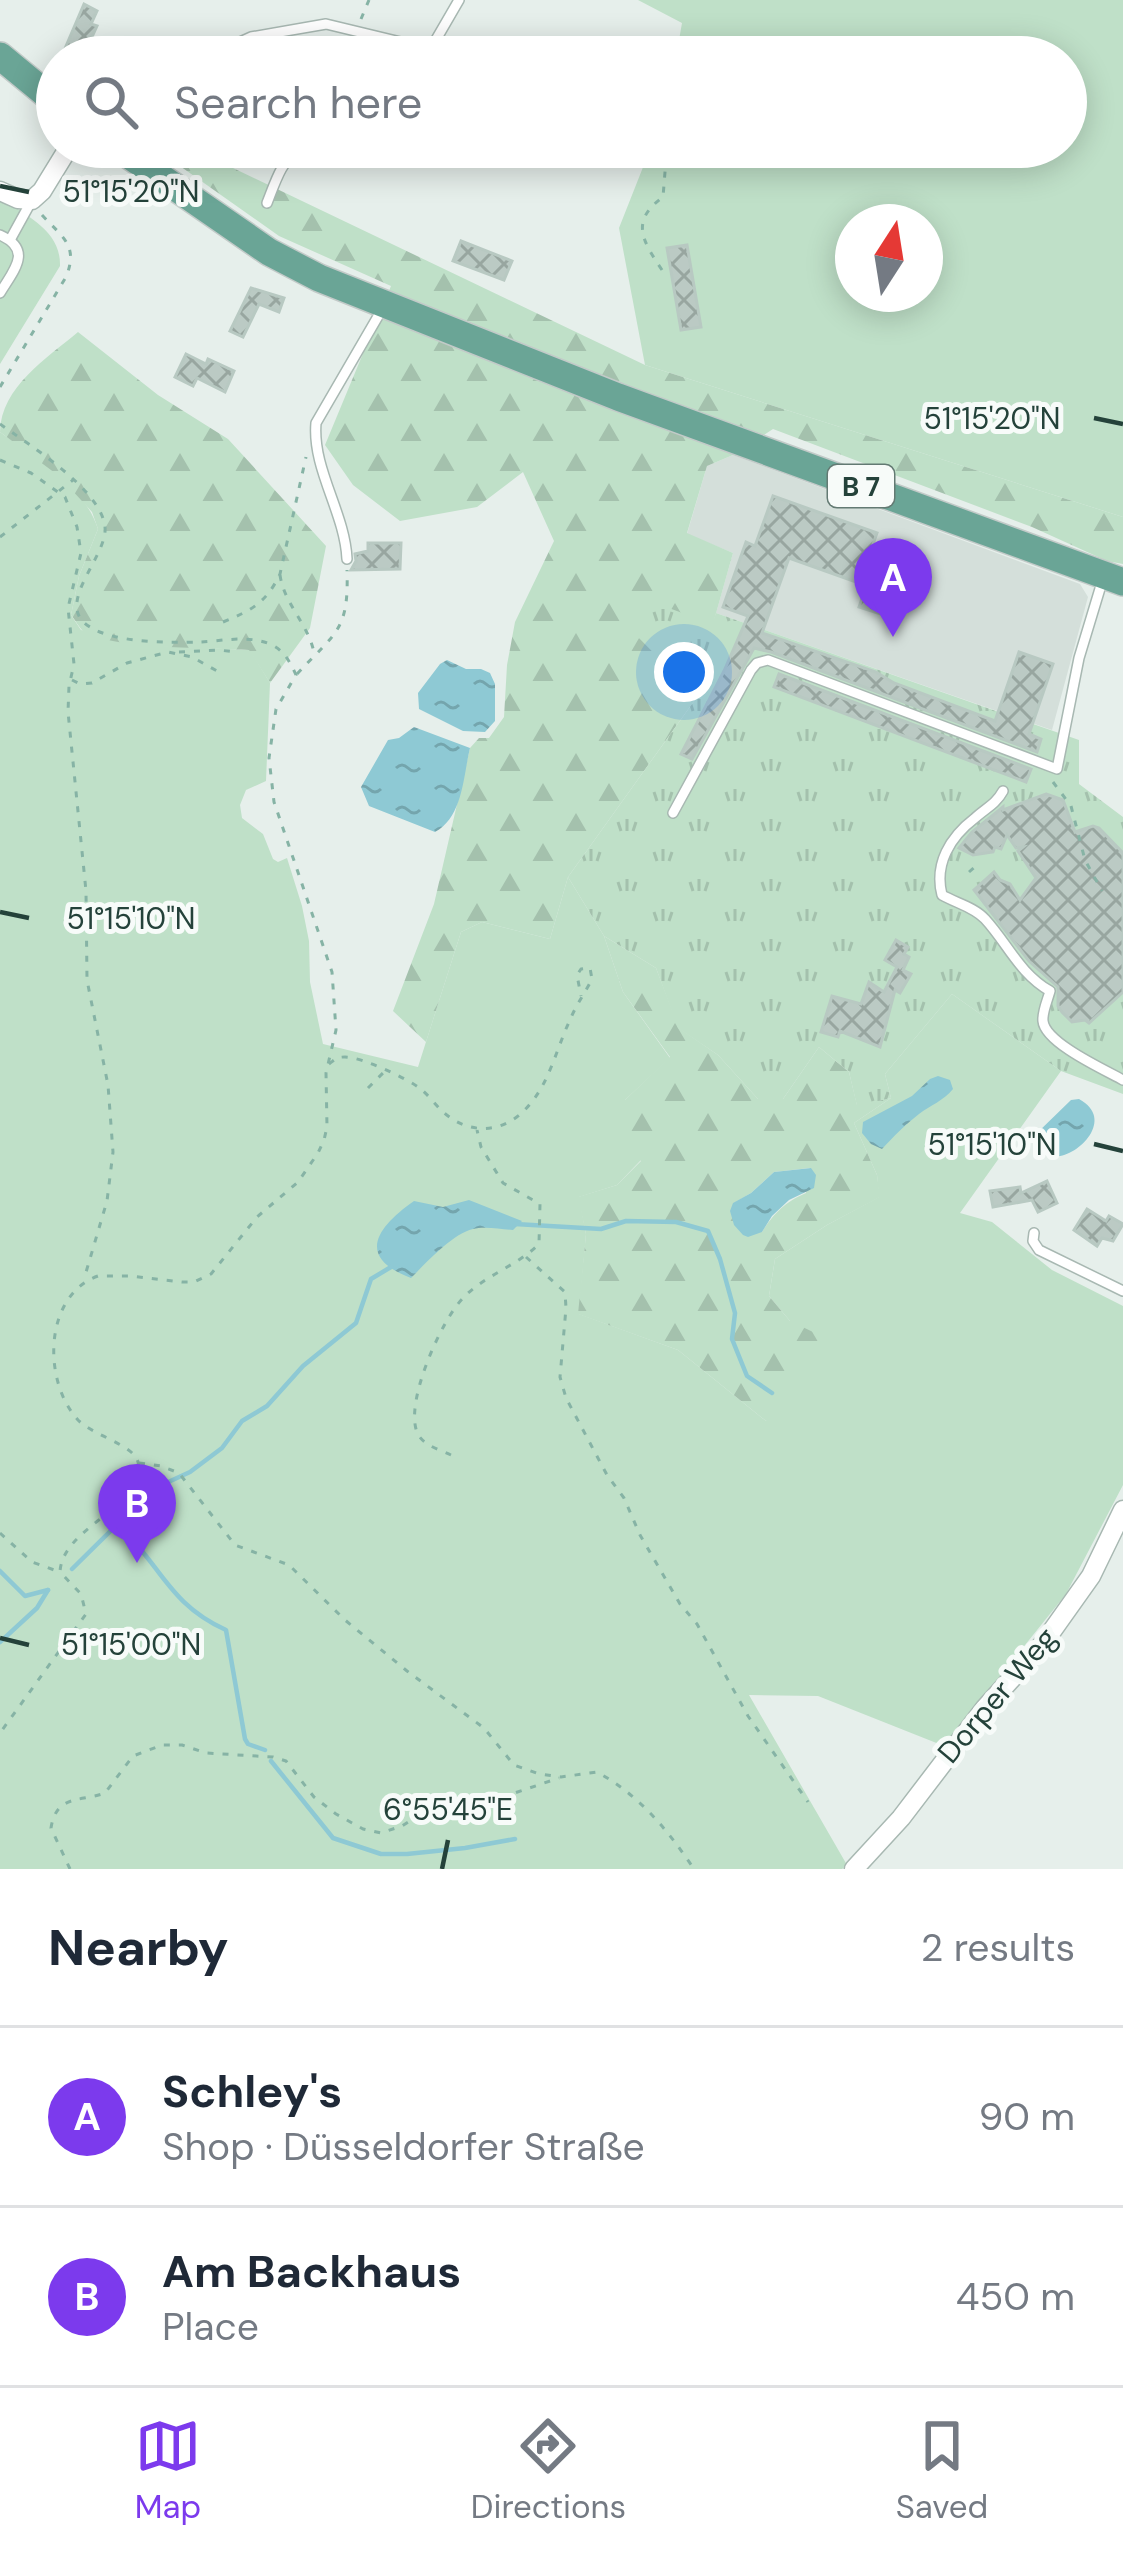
<!DOCTYPE html>
<html lang="en">
<head>
<meta charset="utf-8">
<style>
  :root { --surface:#fff; --page:#f6f6f7; --text:#1f2937; --muted:#747a83; --line:#e0e1e3; --accent:#7c3aed }
  body { margin:0; font-family:"DM Sans",sans-serif; background:var(--page); color:var(--text) }
  .compass { position:absolute; left:835px; top:204px; width:108px; height:108px; border-radius:50%; background:var(--surface); box-shadow:0 6px 30px #0003; rotate:12deg }
  .you { position:absolute; left:684px; top:672px; width:42px; height:42px; margin:-30px; border:9px solid #fff; border-radius:50%; background:#1a73e8; box-shadow:0 0 0 18px #1a73e833 }
  .badge { display:grid; place-items:center; width:78px; height:78px; border-radius:50%; background:var(--accent); color:#fff; font-size:39px; font-weight:700 }
  .pin { position:absolute; translate:-50% -99px; filter:drop-shadow(0 3px 6px #0008) }
  .pin::after { content:''; position:absolute; top:63px; width:42px; height:36px; background:inherit; clip-path:polygon(0 0,100% 0,50% 100%) }
  .list { margin:0; padding:0; list-style:none }
  h2 { display:flex; justify-content:space-between; align-items:center; height:156px; margin:0; padding:0 48px; font-size:51px }
  h2 small { font-size:39px; font-weight:400; color:var(--muted) }
  .list li { display:grid; grid-template-columns:78px 1fr auto; gap:36px; align-items:center; box-sizing:border-box; height:180px; padding:0 48px; border-top:3px solid var(--line) }
  .list b { display:block; font-size:45px; white-space:nowrap }
  .list p { margin:0; font-size:39px; white-space:nowrap; color:var(--muted) }
  .list em { font-size:39px; font-style:normal; color:var(--muted) }
  .icon { flex:none; width:66px; height:66px; fill:none; stroke:currentColor; stroke-width:2; stroke-linecap:round; stroke-linejoin:round }
  .map { position:relative; flex:none; width:1123px; height:1869px; overflow:hidden }
  .search { position:absolute; background:var(--surface); box-shadow:0 6px 30px #0003; left:36px; right:36px; top:36px; height:132px; display:flex; align-items:center; gap:30px; box-sizing:border-box; padding:0 42px; border-radius:66px; color:var(--muted); font-size:45px }
  .sheet { height:516px; background:var(--surface) }
  nav { display:flex; justify-content:space-around; align-items:center; box-sizing:border-box; height:168px; border-top:3px solid var(--line); background:var(--surface); font-size:33px; color:var(--muted) }
  nav a { display:grid; justify-items:center; gap:6px }
  nav .on { color:var(--accent) }
  .map>svg:first-child { display:block }
</style>
</head>
<body>
<div class="map">
<svg width="1123" height="1869" viewBox="0 0 1123 1869">
  <defs>
    <pattern id="forest-firs" width="22" height="20" patternUnits="userSpaceOnUse" patternTransform="scale(3)"><rect width="22" height="20" fill="#bfe0c8"/><path d="M5 1l3.5 6h-7zM16 11l3.5 6h-7z" fill="#a4c1ad"/></pattern>
    <pattern id="park-tufts" width="24" height="20" patternUnits="userSpaceOnUse" patternTransform="scale(3)"><rect width="24" height="20" fill="#bfe0c8"/><path d="M3 7l-1-3M5 7V3M7 7l1-3M15 17l-1-3M17 17v-4M19 17l1-3" fill="none" stroke="#a4c1ad"/></pattern>
    <pattern id="water-ripples" width="26" height="14" patternUnits="userSpaceOnUse" patternTransform="scale(3)"><rect width="26" height="14" fill="#8ec9d4"/><path d="M2 4q2-2 4 0t4 0M15 11q2-2 4 0t4 0" fill="none" stroke="#74a5ad"/></pattern>
    <pattern id="building-cross-hatch" width="8" height="8" patternUnits="userSpaceOnUse" patternTransform="scale(3)"><rect width="8" height="8" fill="#bbcac4"/><path d="M0 0l8 8M0 8l8-8" fill="none" stroke="#98a6a0"/></pattern>
  </defs>
  <rect width="100%" height="100%" fill="#e6efeb"/>
  <!-- built -->
  <polygon fill="#d4dfda" points="733,455 1080,584 1088,597 1052,730 716,613 733,553 687,534 707,466"/>
  <!-- grass -->
  <g fill="#bfe0c8" fill-rule="evenodd">
    <path d="M638,0H1123V517L645,365L619,228L651,147H1066V57H676L682,23ZM853,222H925V294H853Z"/>
    <path d="M0,197C27,217 61,230 60,266L0,364Z"/>
    <path d="M0,432C36,458 84,485 98,529L79,576L71,615L81,630L163,646L250,650L270,683L266,781L246,790L240,805L242,818L263,834L273,859L278,862L287,858L302,906L309,941L310,982L323,1044L418,1067L461,932L482,922L550,939L568,877L604,936L623,992L670,1058L625,1100L641,1160L617,1185L579,1197L586,1234L579,1314L678,1350L766,1421L790,1321L769,1296L775,1259L827,1225L879,1197L877,1175L854,1123L891,1098L885,1074L952,994L1061,1071L960,1213L992,1222L1052,1270L1123,1306V1485L1066,1594L944,1746L818,1696L749,1695L847,1865L842,1869H0Z"/>
  </g>
  <!-- forest -->
  <g fill="url(#forest-firs)" fill-rule="evenodd">
    <polygon points="153,147 189,147 645,365 1123,517 1123,564 1107,561 1032,527 773,429 733,455 707,466 687,533 733,553 713,624 697,697 568,877 550,939 482,922 461,932 426,1042 393,1011 434,904 470,748 479,738 489,738 504,717 507,665 515,622 554,541 523,472 477,507 400,521 353,485 325,445 391,286 279,236"/>
    <path d="M78,332L158,395L228,439L326,546L310,628L270,683L249,650C215,648 107,649 83,631C80,629 74,618 71,615L79,576L98,529L92,512L59,476L0,432C1,387 47,358 78,332Z"/>
    <path d="M604,936L656,968L679,1028L718,1055L758,1099H783L819,1047L849,1072L857,1105L891,1098L854,1123L877,1175L880,1197L827,1225L775,1259L769,1296L790,1321L836,1343L766,1421L678,1350L578,1314L586,1234L578,1197L617,1185L641,1161L614,1128L625,1100L670,1057L623,992ZM810,1168L806,1193C785,1202 774,1213 762,1232L734,1203L751,1193L774,1172Z"/>
  </g>
  <!-- park -->
  <polygon fill="url(#park-tufts)" points="658,604 712,624 716,613 1079,740 1079,784 1123,817 1123,1094 1061,1071 952,994 885,1074 891,1098 857,1106 849,1072 819,1047 783,1099 758,1099 718,1055 678,1028 656,968 604,936 568,877 697,697 633,632"/>
  <!-- water -->
  <g fill="url(#water-ripples)">
    <polygon points="447,660 466,669 481,669 490,673 495,684 495,721 485,732 463,731 419,709 418,693 440,664"/>
    <path d="M414,727L470,748C463,777 463,817 435,832L369,806L361,787L388,740L399,738Z"/>
    <path d="M938,1076L950,1080L953,1089C943,1101 931,1105 919,1114C906,1124 893,1137 882,1149L871,1144L862,1133L863,1122L912,1096L930,1079Z"/>
    <path d="M1079,1099C1118,1120 1074,1161 1052,1156C1046,1155 1040,1149 1036,1145L1035,1135L1071,1100Z"/>
    <polygon points="811,1168 816,1175 814,1188 789,1200 772,1216 762,1232 748,1237 743,1235 734,1225 730,1211 733,1203 751,1193 774,1172"/>
    <path d="M469,1200L522,1221L513,1230C501,1229 484,1226 473,1229C452,1234 426,1263 411,1278C355,1257 377,1227 414,1201L443,1207Z"/>
  </g>
  <g fill="none" stroke-linecap="round" stroke-linejoin="round">
    <!-- stream -->
    <g stroke="#8ec9d4" stroke-width="4.5">
      <polyline points="515,1224 601,1229 626,1221 676,1222 708,1231 720,1259 735,1313 732,1339 747,1376 772,1393"/>
      <path d="M118,1525C160,1563 168,1604 226,1630L245,1739L248,1744L265,1750"/>
      <polyline points="72,1569 153,1489 190,1472 222,1448 242,1421 267,1406 303,1366 356,1323 371,1279 391,1267"/>
      <polyline points="0,1571 25,1596 48,1590"/>
      <polyline points="0,1642 37,1608 48,1590"/>
      <polyline points="271,1761 333,1838 381,1854 407,1854 465,1848 515,1839"/>
    </g>
  </g>
  <!-- building -->
  <g fill="url(#building-cross-hatch)" stroke="#b8c9c2" stroke-width="3">
    <polygon points="84,4 97,11 91,24 97,26 87,48 107,57 78,57 64,51"/>
    <polygon points="461,241 512,261 504,280 453,261"/>
    <polygon points="687,245 701,327 681,330 667,248"/>
    <polygon points="251,288 284,298 279,312 259,304 243,337 230,331"/>
    <polygon points="186,354 206,364 208,359 234,371 225,392 197,378 193,386 175,377"/>
    <polygon points="773,496 877,533 859,583 789,558 762,633 876,672 894,683 995,721 1019,652 1053,664 1029,734 1041,739 1037,752 771,652 754,648 692,759 681,754 724,671 748,616 723,607 746,542 755,546"/>
    <polygon points="368,543 401,543 400,569 351,570 356,561 355,554 368,551"/>
    <polygon points="867,584 904,597 897,619 859,607"/>
    <polygon points="779,674 1031,769 1026,782 774,687"/>
    <polygon points="1046,794 1063,800 1075,832 1093,826 1099,828 1123,853 1123,992 1089,1023 1085,1020 1072,1022 1062,1012 1058,1006 1058,987 1029,961 974,890 994,872 1000,880 1010,884 1020,900 1036,878 1018,851 1023,847 1016,848 1007,835 1001,849 995,847 993,852 973,855 959,848 972,832 1003,807 1003,810"/>
    <polygon points="896,940 908,947 904,954 909,957 903,970 911,974 900,993 895,990 880,1047 840,1031 838,1037 821,1032 832,996 861,1004 869,982 884,992 897,967 885,960"/>
    <polygon points="1047,1181 1057,1203 1038,1212 1032,1200 993,1207 990,1191 1020,1187 1021,1193"/>
    <polygon points="1087,1209 1106,1221 1109,1216 1123,1224 1113,1241 1102,1238 1097,1246 1074,1230"/>
  </g>
  <g fill="none" stroke-linecap="round" stroke-linejoin="round">
    <!-- service casing -->
    <g stroke="#a8b8b2" stroke-width="12">
      <g id="service">
        <polyline points="430,50 459,0"/>
        <polyline points="207,57 251,37 326,24 463,57"/>
        <path d="M267,203C276,180 281,162 300,147"/>
        <path d="M0,235C34,250 13,271 0,293"/>
        <polyline points="10,240 32,200"/>
        <path d="M347,559C345,513 312,469 316,423L384,306"/>
        <path d="M1003,791C996,804 986,808 975,818C950,837 934,864 942,895C956,903 974,907 985,919C1008,944 1019,973 1050,991C1048,999 1042,1012 1043,1021C1045,1043 1105,1070 1123,1080"/>
        <polyline points="673,813 751,670 757,663 768,660 1057,769 1079,658 1102,582"/>
        <polyline points="1034,1233 1033,1241 1039,1250 1123,1291"/>
      </g>
    </g>
    <!-- minor casing -->
    <g stroke="#a8b8b2" stroke-width="21">
      <g id="minor">
        <polyline points="0,191 18,199 32,200 42,191 69,147"/>
        <polyline points="854,1869 901,1818 985,1708 1042,1645 1091,1576 1123,1510"/>
      </g>
    </g>
    <!-- primary casing -->
    <g stroke="#c2cac8" stroke-width="30">
      <g id="primary">
        <polyline points="0,56 57,103"/>
        <polyline points="117,147 269,252 319,278 618,397 1123,582"/>
      </g>
    </g>
    <!-- path -->
    <g stroke="#86b3a5" stroke-width="3" stroke-dasharray="6 9" stroke-linecap="butt">
      <polyline points="361,19 369,0"/>
      <path d="M662,270C642,240 630,221 663,197L667,147"/>
      <path d="M0,387L66,277C79,245 62,237 42,215"/>
      <path d="M0,424C29,445 101,489 105,527C108,557 52,605 90,627C115,643 170,643 200,642C223,641 252,634 274,646C285,652 291,664 296,675L276,709L269,758L274,802L332,972L336,1030L326,1073L327,1127L324,1140L318,1153L298,1182L257,1217L211,1274L194,1282H182L130,1276H98C44,1295 42,1381 78,1420C94,1436 134,1445 138,1462C148,1506 62,1526 60,1572L81,1594L86,1614L0,1733"/>
      <polyline points="0,460 31,473 65,497 77,527 81,553 68,608 74,664 69,686 68,712 86,891 87,980 108,1085 113,1152 107,1201 84,1279"/>
      <polyline points="0,537 73,480"/>
      <path d="M280,575C284,604 309,625 314,653"/>
      <path d="M223,622C252,610 266,603 280,574L306,457"/>
      <polyline points="179,652 219,650 235,652"/>
      <path d="M297,674C336,632 349,631 347,570"/>
      <polyline points="72,680 80,684 92,683 127,663 168,652 192,657 217,671"/>
      <polyline points="1053,782 1071,806 1085,860 1102,891"/>
      <polyline points="969,872 978,864"/>
      <path d="M329,1064C336,1059 336,1057 345,1057C362,1057 409,1079 422,1090C429,1096 435,1104 441,1110C469,1137 506,1134 530,1104C550,1081 557,1047 570,1020C576,1005 585,993 592,979L590,968L581,969L577,975L581,996"/>
      <polyline points="368,1088 384,1072"/>
      <polyline points="526,1257 565,1292 566,1308 560,1377 566,1398 607,1475 624,1498 640,1535 680,1604 697,1624 748,1716 808,1802"/>
      <path d="M451,1455C440,1450 426,1446 419,1436C401,1408 442,1319 463,1298C485,1275 517,1266 539,1244L540,1204L503,1183L481,1147L477,1130"/>
      <path d="M139,1463L161,1466L179,1473L235,1545L289,1565L345,1620L407,1671L484,1728L514,1765L539,1774L561,1777L597,1772C639,1795 667,1829 694,1869"/>
      <polyline points="0,1533 32,1562 57,1571"/>
      <path d="M70,1869L51,1828C56,1794 81,1802 105,1793L133,1756L162,1745H182L206,1753L273,1757L286,1761L314,1797L336,1814L363,1829L381,1833L402,1826L424,1812H449L473,1807L559,1778"/>
    </g>
    <!-- service -->
    <use href="#service" stroke="#fff" stroke-width="9"/>
    <!-- minor -->
    <use href="#minor" stroke="#fff" stroke-width="18"/>
    <!-- primary -->
    <use href="#primary" stroke="#6aa596" stroke-width="27"/>
  </g>
  <!-- ticks -->
  <path fill="none" stroke="#24423a" stroke-width="4.5" d="M0,186L29,192M1094,418L1123,424M0,912L29,918M1094,1144L1123,1151M0,1638L29,1645M442,1869L448,1840"/>
  <g text-anchor="middle" dominant-baseline="central" stroke-width="10" stroke-linejoin="round" paint-order="stroke">
    <!-- shield labels -->
    <rect fill="#f7fbf9" stroke="#637a73" stroke-width="3" x="828" y="465" width="66" height="42" rx="9"/>
    <g font-size="27" font-weight="bold" fill="#24423a">
      <text x="861" y="486">B 7</text>
    </g>
    <!-- street labels -->
    <g font-size="30" fill="#24423a" stroke="#f7fbf9">
      <text transform="translate(997 1695) rotate(-50)">Dorper Weg</text>
    </g>
  </g>
  <g font-size="30" text-anchor="middle" fill="#24423a" stroke="#f7fbf9" stroke-width="10" stroke-linejoin="round" paint-order="stroke">
    <text x="131" y="202">51°15'20"N</text>
    <text x="992" y="429">51°15'20"N</text>
    <text x="131" y="929">51°15'10"N</text>
    <text x="992" y="1155">51°15'10"N</text>
    <text x="131" y="1655">51°15'00"N</text>
    <text x="448" y="1820">6°55'45"E</text>
  </g>
</svg>
<svg class="compass" viewBox="-18 -18 36 36"><path d="M0-13l5 13h-10z" fill="#e53935"/><path d="M0 13l5-13h-10z" fill="#747a83"/></svg>
<div class="you"></div>
<div class="pin badge" style="left:893px;top:637px">A</div>
<div class="pin badge" style="left:137px;top:1563px">B</div>
<div class="search"><svg class="icon" aria-label="search" viewBox="0 0 24 24"><circle cx="10" cy="10" r="6"/><path d="M15 15l6 6"/></svg>Search here</div>
</div>
<section class="sheet">
<h2>Nearby<small>2 results</small></h2>
<ul class="list">
<li><span class="badge">A</span><div><b>Schley's</b><p>Shop · Düsseldorfer Straße</p></div><em>90 m</em></li>
<li><span class="badge">B</span><div><b>Am Backhaus</b><p>Place</p></div><em>450 m</em></li>
</ul>
</section>
<nav>
<a class="on"><svg class="icon" aria-label="map" viewBox="0 0 24 24"><path d="M3 6l6-2 6 2 6-2v14l-6 2-6-2-6 2zM9 4v14M15 6v14"/></svg>Map</a>
<a><svg class="icon" aria-label="directions" viewBox="0 0 24 24"><path d="M12 3l9 9-9 9-9-9zM9 14v-3h6M13 9l2 2-2 2"/></svg>Directions</a>
<a><svg class="icon" aria-label="saved" viewBox="0 0 24 24"><path d="M7 4h10v16l-5-4-5 4z"/></svg>Saved</a>
</nav>
</body>
</html>
